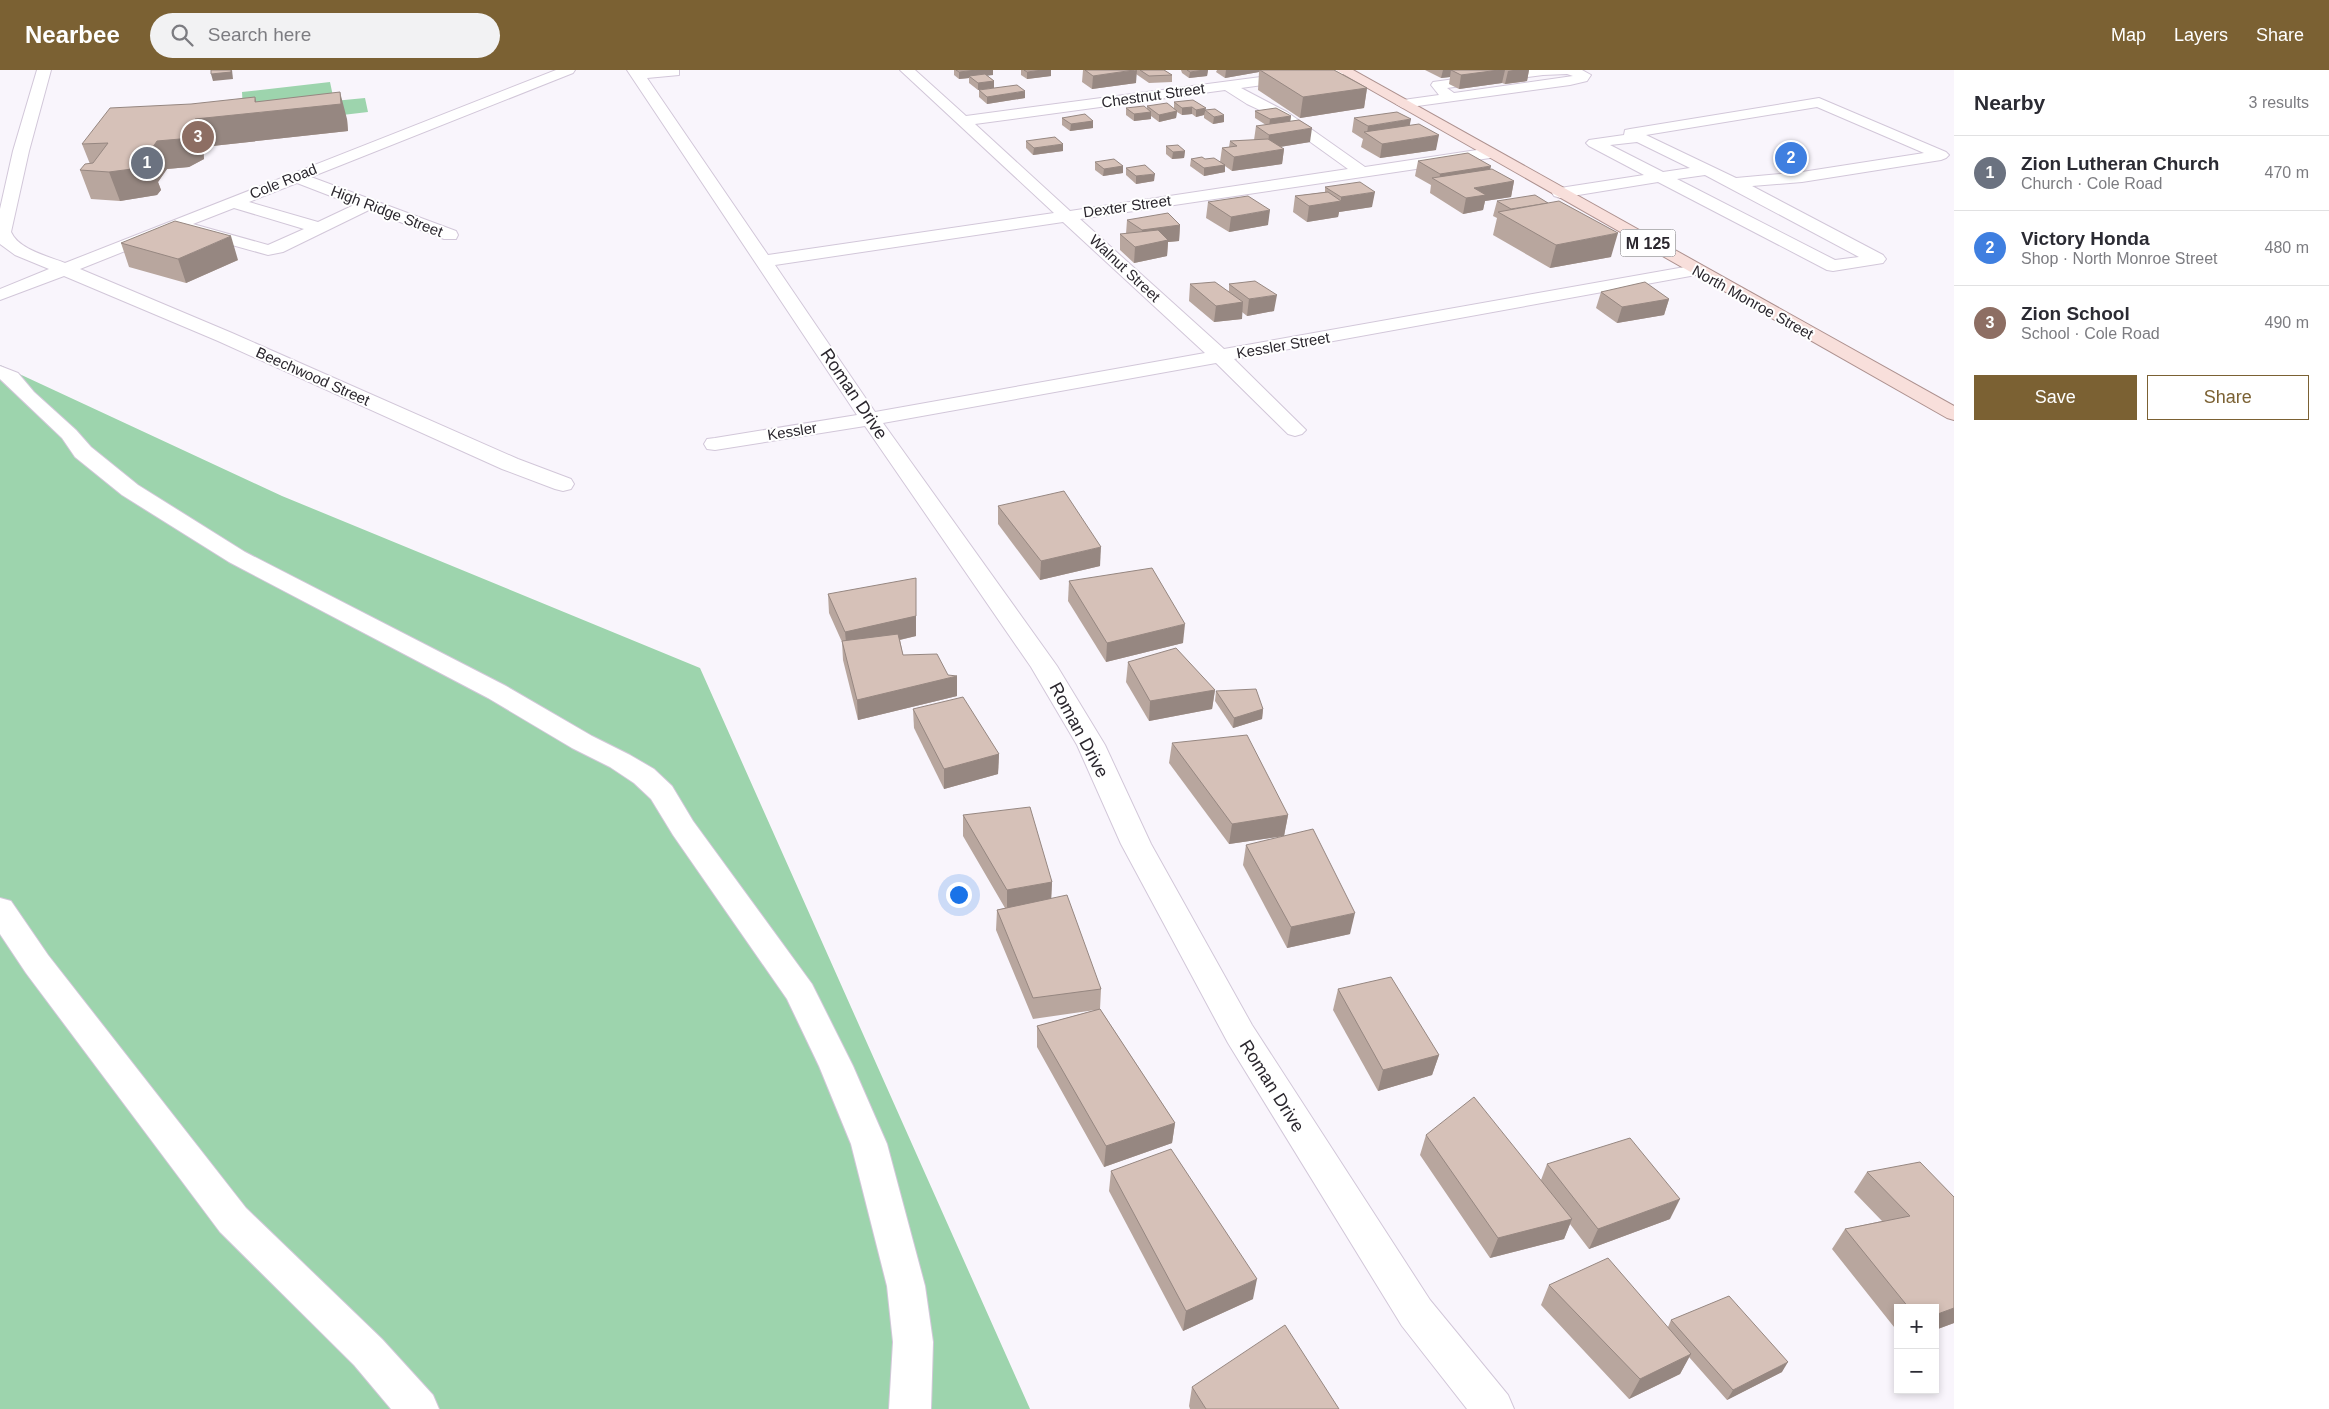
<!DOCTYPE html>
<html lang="en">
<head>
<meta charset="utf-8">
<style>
  :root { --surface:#fff; --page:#f2f2f3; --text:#2b2b33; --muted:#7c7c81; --line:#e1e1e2; --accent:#7b6133 }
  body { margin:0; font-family:Arial,sans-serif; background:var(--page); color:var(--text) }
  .controls { position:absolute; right:15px; bottom:15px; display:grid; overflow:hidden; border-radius:0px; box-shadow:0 2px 8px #0003 }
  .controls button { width:45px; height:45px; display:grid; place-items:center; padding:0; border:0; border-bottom:1px solid var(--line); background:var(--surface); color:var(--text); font:25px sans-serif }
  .you { position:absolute; left:958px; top:824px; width:18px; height:18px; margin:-12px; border:4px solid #fff; border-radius:50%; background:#1a73e8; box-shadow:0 0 0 8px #1a73e833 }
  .badge { display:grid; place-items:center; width:32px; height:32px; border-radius:50%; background:var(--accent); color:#fff; font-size:16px; font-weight:700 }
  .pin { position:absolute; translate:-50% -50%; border:2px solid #fff; box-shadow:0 1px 5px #0006 }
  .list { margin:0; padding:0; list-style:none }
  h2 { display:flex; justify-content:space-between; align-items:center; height:65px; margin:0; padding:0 20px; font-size:21px }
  h2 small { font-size:16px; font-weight:400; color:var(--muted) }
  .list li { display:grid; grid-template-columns:32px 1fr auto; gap:15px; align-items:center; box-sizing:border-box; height:75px; padding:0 20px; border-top:1px solid var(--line) }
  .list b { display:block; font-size:19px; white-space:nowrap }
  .list p { margin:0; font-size:16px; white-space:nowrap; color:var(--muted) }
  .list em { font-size:16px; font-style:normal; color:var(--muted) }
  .actions { display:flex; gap:10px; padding:15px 20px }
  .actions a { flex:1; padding:11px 0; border:1px solid var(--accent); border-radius:0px; text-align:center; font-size:18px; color:var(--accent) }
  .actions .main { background:var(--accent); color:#fff }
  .icon { flex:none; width:28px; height:28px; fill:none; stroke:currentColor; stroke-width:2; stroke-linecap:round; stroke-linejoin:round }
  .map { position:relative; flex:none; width:1954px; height:1339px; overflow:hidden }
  header { display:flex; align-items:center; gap:30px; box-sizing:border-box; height:70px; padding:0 25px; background:var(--accent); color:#fff }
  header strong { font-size:24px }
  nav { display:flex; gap:28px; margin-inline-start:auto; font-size:18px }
  .search { width:350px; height:45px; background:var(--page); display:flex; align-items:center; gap:12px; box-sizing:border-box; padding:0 18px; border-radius:28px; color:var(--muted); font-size:19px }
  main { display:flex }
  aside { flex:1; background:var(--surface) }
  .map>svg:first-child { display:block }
</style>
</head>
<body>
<header>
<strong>Nearbee</strong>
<div class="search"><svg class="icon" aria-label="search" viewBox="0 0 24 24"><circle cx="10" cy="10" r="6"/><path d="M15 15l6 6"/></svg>Search here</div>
<nav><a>Map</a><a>Layers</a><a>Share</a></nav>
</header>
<main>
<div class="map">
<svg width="1954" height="1339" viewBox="0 0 1954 1339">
  <rect width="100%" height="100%" fill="#f9f5fc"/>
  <!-- green -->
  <g fill="#9dd4ad">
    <polygon points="330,12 334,31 365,28 368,42 317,48 243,41 242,22"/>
    <polygon points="0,295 282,426 700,598 1030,1339 0,1339"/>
  </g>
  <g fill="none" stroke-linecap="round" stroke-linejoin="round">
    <!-- minor casing -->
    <g stroke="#d2c7d9" stroke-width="2">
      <g id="minor">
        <path d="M37,0H51L29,81L11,162C19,180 48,186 65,193L556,0H575L573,3L311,107L456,161L458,165L456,169H444L369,140L283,182L268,185L189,163L187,159L188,156L80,199L232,263L518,389L571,409L574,414L571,419L563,421L555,419L502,399L218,271L64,206L0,230V219L49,199L15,185L0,174V139L13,81ZM297,113L354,135L318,152L249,132ZM234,138L304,159L268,175L193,154Z"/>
        <path d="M627,0H679V5L647,8L768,185L1054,143L900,0H915L966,46L1313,0H1351L1344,4L1241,18L1287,42L1365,97L1490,78L1495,80L1498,83L1490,88L1080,149L1224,279L1696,195L1702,196L1705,200L1702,204L1696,205L1234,289L1302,356L1306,360L1302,364L1295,366L1288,364L1216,293L883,353L1057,596L1105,675L1151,774L1252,955L1430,1230L1508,1325L1514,1339H1467L1402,1256L1228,973L1121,774L1077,675L1031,597L865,356L715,380L707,379L704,374L707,369L715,368L857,345ZM1225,20L1247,34L1277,48L1348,99L1070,141L975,54ZM1063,152L1205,283L875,342L775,195Z"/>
        <path d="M1520,0H1582L1591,5L1587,11L1570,15L1403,38L1396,34L1403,30L1439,25L1431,15L1433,12ZM1567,4L1573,6L1454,23L1447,18L1543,5Z"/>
        <path d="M1819,28L1946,82L1949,85L1946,88L1941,90L1802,112L1752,116L1883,185L1886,189L1883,193L1833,201L1827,200L1658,112L1560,128L1554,126L1552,123L1554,120L1560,118L1644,105L1589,76L1586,73L1589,70L1624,65L1625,60L1630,59ZM1817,37L1924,83L1802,102L1736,108L1646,65ZM1637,72L1690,98L1663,102L1610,75ZM1705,105L1859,187L1835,190L1677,109Z"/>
        <polygon points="0,296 18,303 34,322 76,360 91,377 138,415 245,482 506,616 592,666 630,685 654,699 672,716 693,751 812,914 853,996 887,1074 925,1216 933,1272 931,1339 889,1339 893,1272 887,1216 851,1074 819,996 787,929 673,765 651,729 634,713 610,697 572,678 488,628 229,492 122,425 75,387 62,368 0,309"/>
        <polygon points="0,828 11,831 48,885 246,1138 382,1269 433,1325 439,1339 391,1339 354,1295 220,1162 26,903 0,864"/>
      </g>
    </g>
    <!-- major casing -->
    <g stroke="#ad918f" stroke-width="2">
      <polygon id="major" points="1336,0 1353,0 1954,336 1954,350 1947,348"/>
    </g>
    <!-- minor -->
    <use href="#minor" fill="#fff" fill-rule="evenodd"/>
    <!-- major -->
    <use href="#major" fill="#f8dfdb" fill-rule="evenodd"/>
  </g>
  <!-- wall -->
  <g fill="#b8a69e">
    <polygon points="954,0 993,0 993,5 987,5 994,11 994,18 978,20 969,13 969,8 959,9 954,5"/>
    <polygon points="1021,0 1051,0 1051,6 1027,9 1021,5"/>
    <polygon points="1083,0 1164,0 1172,5 1172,12 1149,13 1136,4 1136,13 1092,19 1082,12"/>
    <polygon points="1181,0 1208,0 1207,6 1189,8 1182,3"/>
    <polygon points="1217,0 1334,0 1367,18 1364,38 1300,48 1258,20 1259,2 1225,8 1216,2"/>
    <polygon points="1425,0 1529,0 1527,11 1505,14 1502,13 1459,19 1449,14 1450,7 1441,8"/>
    <polygon points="979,20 1025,28 987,34 979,27"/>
    <polygon points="256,32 347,49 348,61 203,77 204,89 189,97 167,99 158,112 161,120 157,125 120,131 91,129 80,100 90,94 82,74"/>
    <polygon points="1174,32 1205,40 1224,52 1213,54 1204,48 1204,45 1196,47 1192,44 1182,45 1177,42 1176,48 1159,52 1151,46 1151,49 1134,51 1126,45 1126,38 1147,39 1147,36 1174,38"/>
    <polygon points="1255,41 1291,46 1290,51 1310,72 1280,77 1284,79 1282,94 1232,101 1225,96 1225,102 1204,106 1190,96 1191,89 1220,92 1222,78 1229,77 1230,71 1254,70 1256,56 1266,55 1255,48"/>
    <polygon points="1062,48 1093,51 1093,58 1070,61 1062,55"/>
    <polygon points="1354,48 1436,80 1380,88 1361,77 1363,69 1352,62"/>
    <polygon points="1026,71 1063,81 1033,85 1026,78"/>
    <polygon points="1166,76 1185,81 1184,88 1172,89 1166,84"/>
    <polygon points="1418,91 1490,99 1514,111 1511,127 1485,131 1483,140 1463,144 1430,123 1431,115 1415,106"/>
    <polygon points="1095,92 1123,96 1123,103 1103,106 1095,100"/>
    <polygon points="1126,98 1154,111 1136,114 1126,105"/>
    <polygon points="1325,117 1372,137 1339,142 1338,147 1307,152 1293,142 1295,126 1325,122"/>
    <polygon points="1497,131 1611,187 1550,198 1493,165 1497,148 1493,146"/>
    <polygon points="1208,132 1268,155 1229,162 1206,148"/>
    <polygon points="1127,150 1180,155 1179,171 1168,172 1167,186 1134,193 1120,180 1120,164 1126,164"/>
    <polygon points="121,173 238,190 186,213 129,197"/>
    <polygon points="1190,214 1229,221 1229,214 1274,241 1247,246 1242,242 1242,249 1214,252 1189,231"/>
    <polygon points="1601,222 1669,229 1664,245 1617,253 1596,238"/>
    <polygon points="998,436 1100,496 1040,510 998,454"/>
    <polygon points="1069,511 1183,573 1106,592 1068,531"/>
    <polygon points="828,524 916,527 916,566 900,570 903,585 948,605 957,626 858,650 843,590 842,572 829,543"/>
    <polygon points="1128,592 1215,620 1212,639 1149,651 1126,612"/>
    <polygon points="1216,621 1263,639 1262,649 1233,658 1215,631"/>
    <polygon points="913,639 999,684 998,704 944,719 914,658"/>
    <polygon points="1172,673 1288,745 1284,766 1229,774 1169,693"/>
    <polygon points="963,745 1052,812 1051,829 1101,919 1100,939 1175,1053 1172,1073 1104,1097 1037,977 1037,956 1095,940 1033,949 996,860 997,840 1005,838 963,766"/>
    <polygon points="1246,775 1350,864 1287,878 1243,795"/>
    <polygon points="1338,919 1439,985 1432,1005 1378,1021 1333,940"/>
    <polygon points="1426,1065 1541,1110 1547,1094 1670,1149 1589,1179 1570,1154 1564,1169 1490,1188 1420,1085"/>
    <polygon points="1111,1101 1253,1229 1183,1261 1109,1121"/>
    <polygon points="1867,1102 1954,1127 1954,1253 1935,1260 1935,1238 1898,1238 1898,1262 1832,1179 1845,1159 1882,1151 1854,1122"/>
    <polygon points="1549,1215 1668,1257 1671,1250 1782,1302 1727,1330 1689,1287 1680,1304 1629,1329 1541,1235"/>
    <polygon points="1192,1317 1339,1339 1190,1339 1189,1336"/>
  </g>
  <!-- shaded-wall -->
  <g fill="#968781">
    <polygon points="232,0 233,9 213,11 211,4"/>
    <polygon points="959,0 993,0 993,5 970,8 969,6 969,8 959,9"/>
    <polygon points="1043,0 1051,0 1051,6 1027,9 1027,2"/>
    <polygon points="1137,0 1136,13 1092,19 1093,6"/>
    <polygon points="1204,0 1208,0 1207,6 1189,8 1190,2"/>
    <polygon points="1226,0 1260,0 1259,2 1225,8"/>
    <polygon points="1443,0 1505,0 1502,13 1459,19 1461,5 1451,0 1450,7 1441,8"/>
    <polygon points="1513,0 1529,0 1527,11 1505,14 1508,1"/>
    <polygon points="994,11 994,18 978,20 978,13"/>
    <polygon points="1367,18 1364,38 1300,48 1303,27"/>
    <polygon points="1025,21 1025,28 987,34 987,27"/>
    <polygon points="340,22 347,49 348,61 203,77 204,89 189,97 167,99 158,112 161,120 157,125 120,131 109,102 144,90 157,71 195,49 255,32 255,27 259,43"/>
    <polygon points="1192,37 1192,44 1182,45 1182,38"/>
    <polygon points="1206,38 1204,45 1196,47 1196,40"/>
    <polygon points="1177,41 1176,48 1159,52 1159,45"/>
    <polygon points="1151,42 1151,49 1134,51 1134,44"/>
    <polygon points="1224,45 1224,52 1213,54 1214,47"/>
    <polygon points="1291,46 1290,53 1269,57 1270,49"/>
    <polygon points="1411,49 1408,64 1367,64 1368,56"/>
    <polygon points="1093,51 1093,58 1070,61 1071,54"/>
    <polygon points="1312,58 1310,72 1267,79 1269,65"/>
    <polygon points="1439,65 1436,80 1380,88 1382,74"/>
    <polygon points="1063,74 1063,81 1033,85 1034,78"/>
    <polygon points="1284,79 1282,94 1232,101 1234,87"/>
    <polygon points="1185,81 1184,88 1172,89 1173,82"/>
    <polygon points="1225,95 1225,102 1204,106 1204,98"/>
    <polygon points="1123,96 1123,103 1103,106 1104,99"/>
    <polygon points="1491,96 1488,111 1439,112 1440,104"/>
    <polygon points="1155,104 1154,111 1136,114 1136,106"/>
    <polygon points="1514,111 1511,127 1485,131 1483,140 1463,144 1466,128 1474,118"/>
    <polygon points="1375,122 1372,137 1339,142 1338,147 1307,152 1309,136 1341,131 1341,127"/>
    <polygon points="1270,140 1268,155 1229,162 1231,147"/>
    <polygon points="1180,155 1179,171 1168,172 1167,186 1134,193 1135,177 1141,175 1142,160"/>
    <polygon points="1618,163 1611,187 1550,198 1556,175"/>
    <polygon points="231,166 238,190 186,213 178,189"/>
    <polygon points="1277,225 1274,241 1247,246 1249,229"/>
    <polygon points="1669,229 1664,245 1617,253 1622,237"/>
    <polygon points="1243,232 1242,249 1214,252 1216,236"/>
    <polygon points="1101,477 1100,496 1040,510 1041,491"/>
    <polygon points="916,508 916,566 847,582 845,562"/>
    <polygon points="1185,554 1183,573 1106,592 1107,573"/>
    <polygon points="957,606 957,626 858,650 857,630"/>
    <polygon points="1215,620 1212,639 1149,651 1150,631"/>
    <polygon points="1263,639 1262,649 1233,658 1234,648"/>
    <polygon points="999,684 998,704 944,719 944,699"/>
    <polygon points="1288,745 1284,766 1229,774 1232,754"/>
    <polygon points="1052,812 1051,833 1007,841 1007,820"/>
    <polygon points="1355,843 1350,864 1287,878 1291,857"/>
    <polygon points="1439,985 1432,1005 1378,1021 1383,1000"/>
    <polygon points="1175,1053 1172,1073 1104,1097 1106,1076"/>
    <polygon points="1680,1129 1670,1149 1589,1179 1598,1159"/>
    <polygon points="1572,1149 1564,1169 1490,1188 1498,1168"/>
    <polygon points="1257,1209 1253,1229 1183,1261 1186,1241"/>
    <polygon points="1954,1238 1954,1253 1935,1260 1935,1245"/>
    <polygon points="1691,1284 1680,1304 1629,1329 1640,1309"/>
    <polygon points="1788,1292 1782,1302 1727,1330 1733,1320"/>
  </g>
  <!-- building -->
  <g fill="#d6c1b8" stroke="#968781">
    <polygon points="211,0 231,0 231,2 211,4"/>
    <polygon points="956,0 977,0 959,2"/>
    <polygon points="1024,0 1043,0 1027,2"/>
    <polygon points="1085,0 1134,0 1093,6"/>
    <polygon points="1140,0 1164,0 1172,5 1149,6"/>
    <polygon points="1187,0 1204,0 1190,2"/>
    <polygon points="1260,0 1334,0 1367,18 1303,27"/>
    <polygon points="1451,0 1499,0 1461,5"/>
    <polygon points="985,4 994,11 978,13 969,6"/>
    <polygon points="1017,15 1025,21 987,27 979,20"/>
    <polygon points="340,22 341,34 195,49 196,61 180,69 157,71 144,90 151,91 147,97 109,102 80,100 85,94 93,93 108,73 82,74 110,38 191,34 255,27 255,32"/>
    <polygon points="1193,30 1206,38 1196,40 1192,37 1182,38 1174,32"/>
    <polygon points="1167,33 1177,41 1159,45 1147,36"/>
    <polygon points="1144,36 1151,42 1134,44 1126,38"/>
    <polygon points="1276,38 1291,46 1270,49 1255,41"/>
    <polygon points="1215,39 1224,45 1214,47 1205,40"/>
    <polygon points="1397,42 1411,49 1368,56 1354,48"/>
    <polygon points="1085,44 1093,51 1071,54 1062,48"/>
    <polygon points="1299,50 1312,58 1269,65 1256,56"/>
    <polygon points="1419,54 1439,65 1382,74 1364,62"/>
    <polygon points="1055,67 1063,74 1034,78 1026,71"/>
    <polygon points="1268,69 1284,79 1234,87 1222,78 1237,76 1230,71"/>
    <polygon points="1178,75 1185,81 1173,82 1166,76"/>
    <polygon points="1468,83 1491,96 1440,104 1418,91"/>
    <polygon points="1202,87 1205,89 1214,88 1225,95 1204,98 1191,89"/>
    <polygon points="1114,89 1123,96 1104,99 1095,92"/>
    <polygon points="1145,95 1155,104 1136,106 1126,98"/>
    <polygon points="1492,99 1514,111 1474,118 1486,125 1466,128 1432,108"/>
    <polygon points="1360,112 1375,122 1341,127 1325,117"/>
    <polygon points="1328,122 1341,131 1309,136 1295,126"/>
    <polygon points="1535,125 1548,133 1511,139 1497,131"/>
    <polygon points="1248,126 1270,140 1231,147 1208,132"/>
    <polygon points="1559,131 1618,163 1556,175 1498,142"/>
    <polygon points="1168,143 1180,155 1142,160 1127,150"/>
    <polygon points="175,151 231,166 178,189 121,173"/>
    <polygon points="1158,160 1168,170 1135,177 1120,164"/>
    <polygon points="1255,211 1277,225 1249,229 1229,214"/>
    <polygon points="1215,212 1243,232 1216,236 1190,214"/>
    <polygon points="1645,212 1669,229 1622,237 1601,222"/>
    <polygon points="1064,421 1101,477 1041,491 998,436"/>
    <polygon points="1152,498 1185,554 1107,573 1069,511"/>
    <polygon points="916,508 916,546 845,562 828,524"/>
    <polygon points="898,564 903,585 937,584 948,605 957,606 857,630 842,571"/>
    <polygon points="1176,578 1215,620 1150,631 1128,592"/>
    <polygon points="1256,619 1263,639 1234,648 1216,621"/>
    <polygon points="963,627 999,684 944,699 913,639"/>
    <polygon points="1247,665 1288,745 1232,754 1172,673"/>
    <polygon points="1030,737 1052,812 1007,820 963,745"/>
    <polygon points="1313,759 1355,843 1291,857 1246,775"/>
    <polygon points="1067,825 1101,919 1033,928 997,840"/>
    <polygon points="1391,907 1439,985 1383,1000 1338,919"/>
    <polygon points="1100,939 1175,1053 1106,1076 1037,956"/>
    <polygon points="1474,1027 1572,1149 1498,1168 1426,1065"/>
    <polygon points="1630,1068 1680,1129 1598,1159 1547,1094"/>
    <polygon points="1171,1079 1257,1209 1186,1241 1111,1101"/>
    <polygon points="1920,1092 1954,1127 1954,1238 1935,1245 1935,1238 1909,1238 1845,1159 1910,1146 1867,1102"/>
    <polygon points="1608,1188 1691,1284 1640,1309 1549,1215"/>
    <polygon points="1729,1226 1788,1292 1733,1320 1671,1250"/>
    <polygon points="1285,1255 1339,1339 1206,1339 1192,1317"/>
  </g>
  <g text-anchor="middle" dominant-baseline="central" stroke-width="4" stroke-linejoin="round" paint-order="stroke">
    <!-- far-street labels -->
    <g font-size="15" fill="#2b272e" stroke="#fff">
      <text transform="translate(1153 25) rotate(-8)">Chestnut Street</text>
      <text transform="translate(283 111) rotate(-22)">Cole Road</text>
      <text transform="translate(1127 136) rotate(-8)">Dexter Street</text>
      <text transform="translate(387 141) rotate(21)">High Ridge Street</text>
      <text transform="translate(1125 198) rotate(43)">Walnut Street</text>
      <text transform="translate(1753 232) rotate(29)">North Monroe Street</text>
      <text transform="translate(1283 275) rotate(-10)">Kessler Street</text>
      <text transform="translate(313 306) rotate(24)">Beechwood Street</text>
      <text transform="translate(792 361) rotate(-9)">Kessler</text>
    </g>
    <!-- shield labels -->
    <rect fill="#fff" stroke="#6b686d" stroke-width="1" x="1620.5" y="159.5" width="55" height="27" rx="4"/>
    <g font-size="16" font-weight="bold" fill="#2b272e">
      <text x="1648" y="173">M 125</text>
    </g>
    <!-- street labels -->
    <g font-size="18" fill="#2b272e" stroke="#fff">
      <text transform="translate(854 324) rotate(56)">Roman Drive</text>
      <text transform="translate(1079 660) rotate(62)">Roman Drive</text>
      <text transform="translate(1272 1016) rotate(58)">Roman Drive</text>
    </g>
  </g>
</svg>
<div class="controls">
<button>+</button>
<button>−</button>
</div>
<div class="you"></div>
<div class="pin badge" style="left:147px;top:93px;background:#6b7280">1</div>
<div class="pin badge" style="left:1791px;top:88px;background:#3f7fe0">2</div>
<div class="pin badge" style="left:198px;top:67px;background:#8d6e63">3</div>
</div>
<aside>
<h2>Nearby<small>3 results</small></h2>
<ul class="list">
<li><span class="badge" style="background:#6b7280">1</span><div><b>Zion Lutheran Church</b><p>Church · Cole Road</p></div><em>470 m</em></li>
<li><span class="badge" style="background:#3f7fe0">2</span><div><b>Victory Honda</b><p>Shop · North Monroe Street</p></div><em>480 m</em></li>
<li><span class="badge" style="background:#8d6e63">3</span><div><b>Zion School</b><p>School · Cole Road</p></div><em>490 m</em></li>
</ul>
<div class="actions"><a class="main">Save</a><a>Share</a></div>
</aside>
</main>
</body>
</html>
